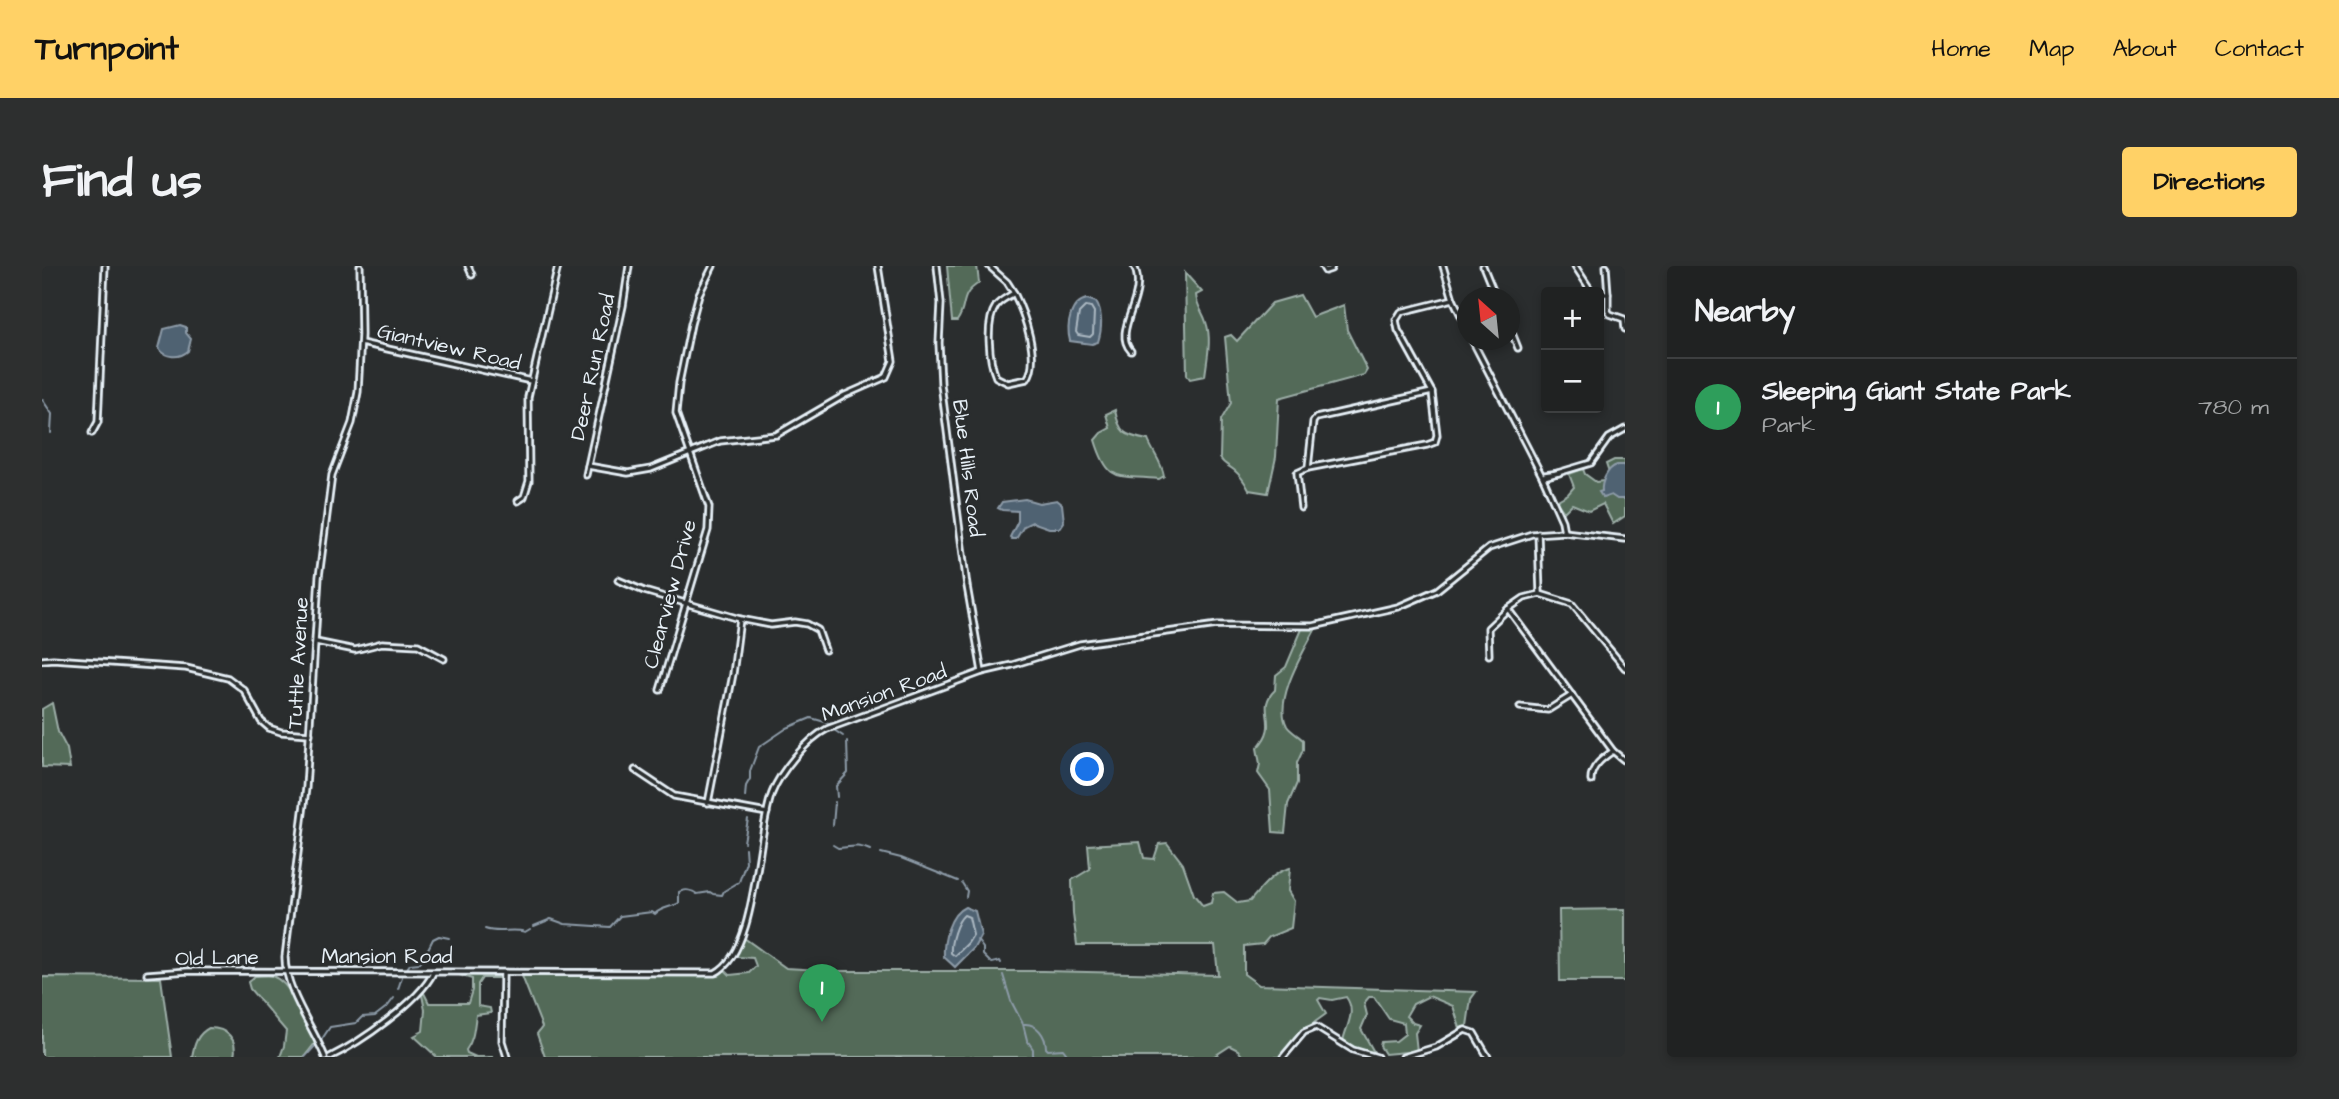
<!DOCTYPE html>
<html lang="en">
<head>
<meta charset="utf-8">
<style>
  :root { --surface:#202222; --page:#2d2f2f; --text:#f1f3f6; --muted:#a2a4a5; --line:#3d3f40; --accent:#ffd166 }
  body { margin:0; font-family:"Architects Daughter",sans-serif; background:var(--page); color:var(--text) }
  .controls { position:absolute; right:21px; top:21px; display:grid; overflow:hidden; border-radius:7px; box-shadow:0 4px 10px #0003 }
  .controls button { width:63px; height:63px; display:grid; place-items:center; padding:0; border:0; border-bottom:2px solid var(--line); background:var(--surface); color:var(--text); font:35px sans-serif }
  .compass { position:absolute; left:1415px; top:21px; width:63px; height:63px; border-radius:50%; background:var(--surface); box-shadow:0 4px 10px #0003; rotate:333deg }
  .you { position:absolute; left:1046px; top:504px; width:24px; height:24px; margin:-18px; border:5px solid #fff; border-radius:50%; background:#1a73e8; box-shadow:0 0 0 10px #1a73e833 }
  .badge { display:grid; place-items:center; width:46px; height:46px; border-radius:50%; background:var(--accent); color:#fff; font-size:23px; font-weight:700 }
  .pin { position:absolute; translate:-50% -58px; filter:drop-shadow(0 2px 4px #0008) }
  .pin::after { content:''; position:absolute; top:37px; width:24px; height:21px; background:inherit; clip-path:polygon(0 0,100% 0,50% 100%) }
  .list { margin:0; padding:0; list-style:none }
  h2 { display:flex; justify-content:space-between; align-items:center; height:91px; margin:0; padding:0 28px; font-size:30px }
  h2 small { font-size:23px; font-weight:400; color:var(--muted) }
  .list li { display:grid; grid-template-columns:46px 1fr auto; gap:21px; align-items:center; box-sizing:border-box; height:98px; padding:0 28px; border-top:2px solid var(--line) }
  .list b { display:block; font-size:26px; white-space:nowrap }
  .list p { margin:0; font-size:23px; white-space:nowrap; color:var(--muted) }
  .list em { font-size:23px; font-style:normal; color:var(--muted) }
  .map { position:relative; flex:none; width:1583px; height:791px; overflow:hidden; border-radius:7px }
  header { display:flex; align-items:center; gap:42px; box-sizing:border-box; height:98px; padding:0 35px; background:var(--accent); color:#111 }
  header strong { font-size:33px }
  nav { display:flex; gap:38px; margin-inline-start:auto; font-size:24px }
  .intro { display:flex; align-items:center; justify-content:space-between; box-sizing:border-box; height:168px; padding:0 42px }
  h1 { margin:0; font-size:49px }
  .button { padding:18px 32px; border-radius:7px; background:var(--accent); color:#111; font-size:24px; font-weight:700 }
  main { display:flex; gap:42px; padding:0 42px }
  aside { flex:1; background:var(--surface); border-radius:7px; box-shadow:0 4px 10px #0003 }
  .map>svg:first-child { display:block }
</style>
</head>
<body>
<header>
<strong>Turnpoint</strong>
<nav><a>Home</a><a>Map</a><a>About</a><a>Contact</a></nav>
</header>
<div class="intro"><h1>Find us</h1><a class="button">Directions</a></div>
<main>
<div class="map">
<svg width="1583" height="791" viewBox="0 0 1583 791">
  <rect width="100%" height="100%" fill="#2a2d2e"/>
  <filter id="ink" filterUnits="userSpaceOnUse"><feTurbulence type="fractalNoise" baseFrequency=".0143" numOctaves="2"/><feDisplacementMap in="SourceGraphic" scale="14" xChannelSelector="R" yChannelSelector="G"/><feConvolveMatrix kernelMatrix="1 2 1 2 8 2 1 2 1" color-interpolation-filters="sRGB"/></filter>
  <g filter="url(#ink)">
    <!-- green -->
    <g fill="#526b58" stroke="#9daea8" stroke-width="2">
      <path d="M905,0H935L937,17C916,30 926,40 915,55H910Z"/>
      <path d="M1143,7L1160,26L1154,29C1155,41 1161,46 1164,56C1170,73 1165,93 1163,110L1148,113L1145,109Z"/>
      <path d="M1258,29L1270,51L1302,39L1305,64L1325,104L1322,109L1237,132L1234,191L1226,227L1207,224C1203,216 1198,209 1192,204C1186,199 1182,199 1178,192L1179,154L1189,137L1183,71L1189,69L1195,75L1230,37Z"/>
      <path d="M1073,144C1077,167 1083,170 1106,174C1111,187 1120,196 1122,210L1117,213C1077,208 1067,220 1053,174L1059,167L1068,162L1064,148Z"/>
      <polygon points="1572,194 1583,194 1583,250 1571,258 1561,238 1547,245 1530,238 1522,246 1514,235 1526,228 1532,221 1527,208 1541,203 1543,208 1554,216 1561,215 1567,207 1564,198"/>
      <path d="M1274,362C1262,385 1231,434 1245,460C1248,465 1257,470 1261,474V484L1255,497V517L1246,538L1243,567L1231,566L1228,524L1216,507L1218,498L1215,482C1240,456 1212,444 1233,424L1234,409L1244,401L1260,363Z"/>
      <polygon points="10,437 16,466 25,483 28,502 0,501 0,443"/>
      <path d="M1098,576L1102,592L1112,593L1117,578L1125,577L1141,598L1152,629L1161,640L1169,637L1171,627L1182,626L1196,637L1208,635C1219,622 1231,606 1248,602L1246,625L1252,635L1249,662L1227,671L1221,678L1202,680V708L1217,719L1434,726L1429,733L1425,760L1418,762L1411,740L1387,730L1371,738L1364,750L1371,757L1378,759L1373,767L1375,785L1343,788L1338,780L1339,776L1354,775L1363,768L1362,757L1347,753L1332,731H1327L1322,737L1325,749L1319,763L1332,786L1317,784L1301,775C1304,760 1315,746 1304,731L1290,734L1278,732L1276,734L1284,748L1262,764L1238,791H1201L1196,784L1188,780L1171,791H503L495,768L500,761L480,710H676L683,704L688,709L707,707L714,700L711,692L696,691L693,688L702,672L744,702L795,705H1001L1176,709L1173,679H1035L1031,648L1030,614L1048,603L1046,579Z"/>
      <polygon points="1583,643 1583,715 1518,715 1517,644"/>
      <path d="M417,709L457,710L458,712H440L436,718V740L448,742L449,747L434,749C432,761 432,774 424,784L425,787L434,791H452H395L372,770L381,765L383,744L380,729L382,727L387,737H426L430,724V713Z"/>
      <path d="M213,710C218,710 226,709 230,710C251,717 265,759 273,777L262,791H238L242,780L244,765L208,723L206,716Z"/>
      <polygon points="0,711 119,712 130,791 0,791"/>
      <path d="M167,762C185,762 196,773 192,791H150C152,779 155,768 167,762Z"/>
    </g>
    <!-- water -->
    <g fill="#506272" stroke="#8d9ba8" stroke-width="2">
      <path d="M1045,33L1054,36C1061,47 1060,64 1056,76L1050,78L1028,75C1024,60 1028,36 1045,33Z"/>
      <path d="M138,59L144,61V67L149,73L146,85C137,93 123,92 117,82L122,63Z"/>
      <path d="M1575,199H1583V233H1575L1569,229L1561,232L1557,226L1560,225C1559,217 1565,202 1575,199Z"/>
      <polygon points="983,233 997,237 1015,234 1020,238 1022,256 1018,262 1007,262 990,256 982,260 974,273 970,273 968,271 976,255 976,245 960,244 956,242 960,236"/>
      <path d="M923,641L933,645L939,669L932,682L913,701L902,691C901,675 907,648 923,641Z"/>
    </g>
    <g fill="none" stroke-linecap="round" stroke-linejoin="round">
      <!-- shore -->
      <g stroke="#abb8c2" stroke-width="2">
        <polygon points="1044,40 1049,41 1052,46 1051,68 1048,71 1036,69 1034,66 1037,47"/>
        <path d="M922,649L927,651L931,669L926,677L913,690L909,687C908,676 914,656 922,649Z"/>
      </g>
      <!-- stream -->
      <g stroke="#8d9ba8" stroke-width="2">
        <polyline points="0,133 10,148 9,167"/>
        <polyline points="792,464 801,470"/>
        <polyline points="703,531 704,520 708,513 708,505 717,481 745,462 769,452 790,458"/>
        <polyline points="795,531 794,520 806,507 805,475"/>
        <polyline points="791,559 793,536"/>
        <polyline points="702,576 706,553"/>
        <path d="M791,579L796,582C809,581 816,578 828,584"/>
        <polyline points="839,587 859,592 916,615"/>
        <polyline points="920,617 925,625 924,631"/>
        <path d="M492,660L509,653L523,658L568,661L578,650L610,646L613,648C620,641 628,642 637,637V626C643,623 650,624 655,628L668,626L671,628L680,629L682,625L697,616L704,596L703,582"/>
        <path d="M443,663C457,668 470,662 483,666L488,663"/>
        <polyline points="935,674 941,682 941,689 948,696"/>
        <polyline points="950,697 958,695 959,697"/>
        <polyline points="360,704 364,704 368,698 377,697 386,691 386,683 391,673 397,670 407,672"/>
        <polyline points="961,709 969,735 981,758 985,774 991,783 991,791"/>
        <polyline points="356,723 360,711"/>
        <path d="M982,758C995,757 1004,770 1004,782L1006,784L1021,783L1027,791"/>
        <polyline points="278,776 288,761 314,757 320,751 333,750 346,740 352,732"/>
        <polyline points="263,791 274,779"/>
      </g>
      <!-- street casing -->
      <g stroke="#e8f1f8" stroke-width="9">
        <g id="street">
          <polyline points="426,0 430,9"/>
          <polyline points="895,0 899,37 897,77 899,118 925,320 940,406"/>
          <polyline points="947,0 965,16 972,27"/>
          <polyline points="1280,0 1283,5 1289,3 1290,0"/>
          <polyline points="1401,0 1411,33 1426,64"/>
          <polyline points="1441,0 1454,32"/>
          <polyline points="1533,0 1550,26"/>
          <path d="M972,27C982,47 999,94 985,113L966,117L954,111C947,95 943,56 954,40C958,34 966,31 972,27Z"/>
          <polyline points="1557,28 1566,28 1564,0"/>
          <polyline points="1566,28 1566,45 1568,48 1582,53 1583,63"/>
          <polyline points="1468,62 1476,82"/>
          <polyline points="1430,74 1501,212 1520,255 1522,266"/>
          <polyline points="319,77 489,115"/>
          <path d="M1089,85C1069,64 1107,31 1092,0"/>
          <polyline points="50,167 56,156 63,0"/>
          <polyline points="546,200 586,207 609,203 678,175 734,169 803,129 844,111 851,95 836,0"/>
          <polyline points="1266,202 1271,156 1274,152 1390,126"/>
          <polyline points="544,209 581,40 587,0"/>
          <polyline points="1502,211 1549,197 1567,172 1583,163"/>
          <polyline points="1501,212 1503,209 1517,207"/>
          <polyline points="476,235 482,231 487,215 486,131 516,0"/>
          <polyline points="1259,242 1255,207 1266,202 1385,179 1393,176 1395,169 1390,126 1356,64 1354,54 1359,46 1411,33"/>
          <polyline points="1496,267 1498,328"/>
          <polyline points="576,314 602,325 698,353 729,359 753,356 765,358 776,364 783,384"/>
          <polyline points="1466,343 1571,485 1583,495"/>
          <polyline points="274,376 313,384 340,377 376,379 402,393"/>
          <polyline points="1447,389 1446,362 1466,343 1482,332 1498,328 1530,338 1583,402"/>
          <polyline points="0,394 11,393 144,402 186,412 202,424 219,455 227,462 239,466 268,468"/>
          <polyline points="618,424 666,264 667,241 634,147 637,117 649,58 657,28 671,0"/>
          <polyline points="1478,441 1506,444 1530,429"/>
          <polyline points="593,504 632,530 725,547"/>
          <path d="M1549,515C1548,501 1561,492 1571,485"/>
          <polyline points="666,537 691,408 698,353"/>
          <polyline points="461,707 460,775 465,791"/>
          <path d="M105,708L146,705L673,707C716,686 714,569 730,527C738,506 765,473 785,463L940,406L970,399L1038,378L1176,359L1271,360L1356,341L1395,324L1447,282L1490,268L1522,266L1583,273"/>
          <path d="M283,791C271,761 243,724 243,691L264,522L277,311L290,209L310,157L316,126L319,69L318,0"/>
          <path d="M288,791C317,777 377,736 391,707"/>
          <polyline points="1241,791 1262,766 1274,761 1311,784 1335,791"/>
          <polyline points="1361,791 1394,781 1423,764 1432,767 1446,791"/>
        </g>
      </g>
      <!-- street -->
      <use href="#street" stroke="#2a2d2e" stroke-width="3.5"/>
    </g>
  </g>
  <g text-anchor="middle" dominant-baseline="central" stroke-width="5" stroke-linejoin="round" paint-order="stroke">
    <!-- street labels -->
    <g font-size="21" fill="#e8f1f8" stroke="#2a2d2e">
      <text transform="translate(407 81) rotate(13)">Giantview Road</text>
      <text transform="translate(551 101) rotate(-78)">Deer Run Road</text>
      <text transform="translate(926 202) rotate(83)">Blue Hills Road</text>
      <text transform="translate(628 328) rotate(-75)">Clearview Drive</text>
      <text transform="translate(256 397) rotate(-87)">Tuttle Avenue</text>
      <text transform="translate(842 427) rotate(-20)">Mansion Road</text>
      <text x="345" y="690">Mansion Road</text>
      <text transform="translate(175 692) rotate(-1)">Old Lane</text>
    </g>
  </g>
</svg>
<div class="controls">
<button>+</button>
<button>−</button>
</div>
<svg class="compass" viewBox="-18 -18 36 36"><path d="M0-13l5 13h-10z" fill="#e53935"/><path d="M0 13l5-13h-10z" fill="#a2a4a5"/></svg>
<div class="you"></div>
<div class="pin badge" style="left:780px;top:756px;background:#2e9e5b">1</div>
</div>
<aside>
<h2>Nearby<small></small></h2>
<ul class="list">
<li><span class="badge" style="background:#2e9e5b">1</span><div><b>Sleeping Giant State Park</b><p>Park</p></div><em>780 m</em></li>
</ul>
</aside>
</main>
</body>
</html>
